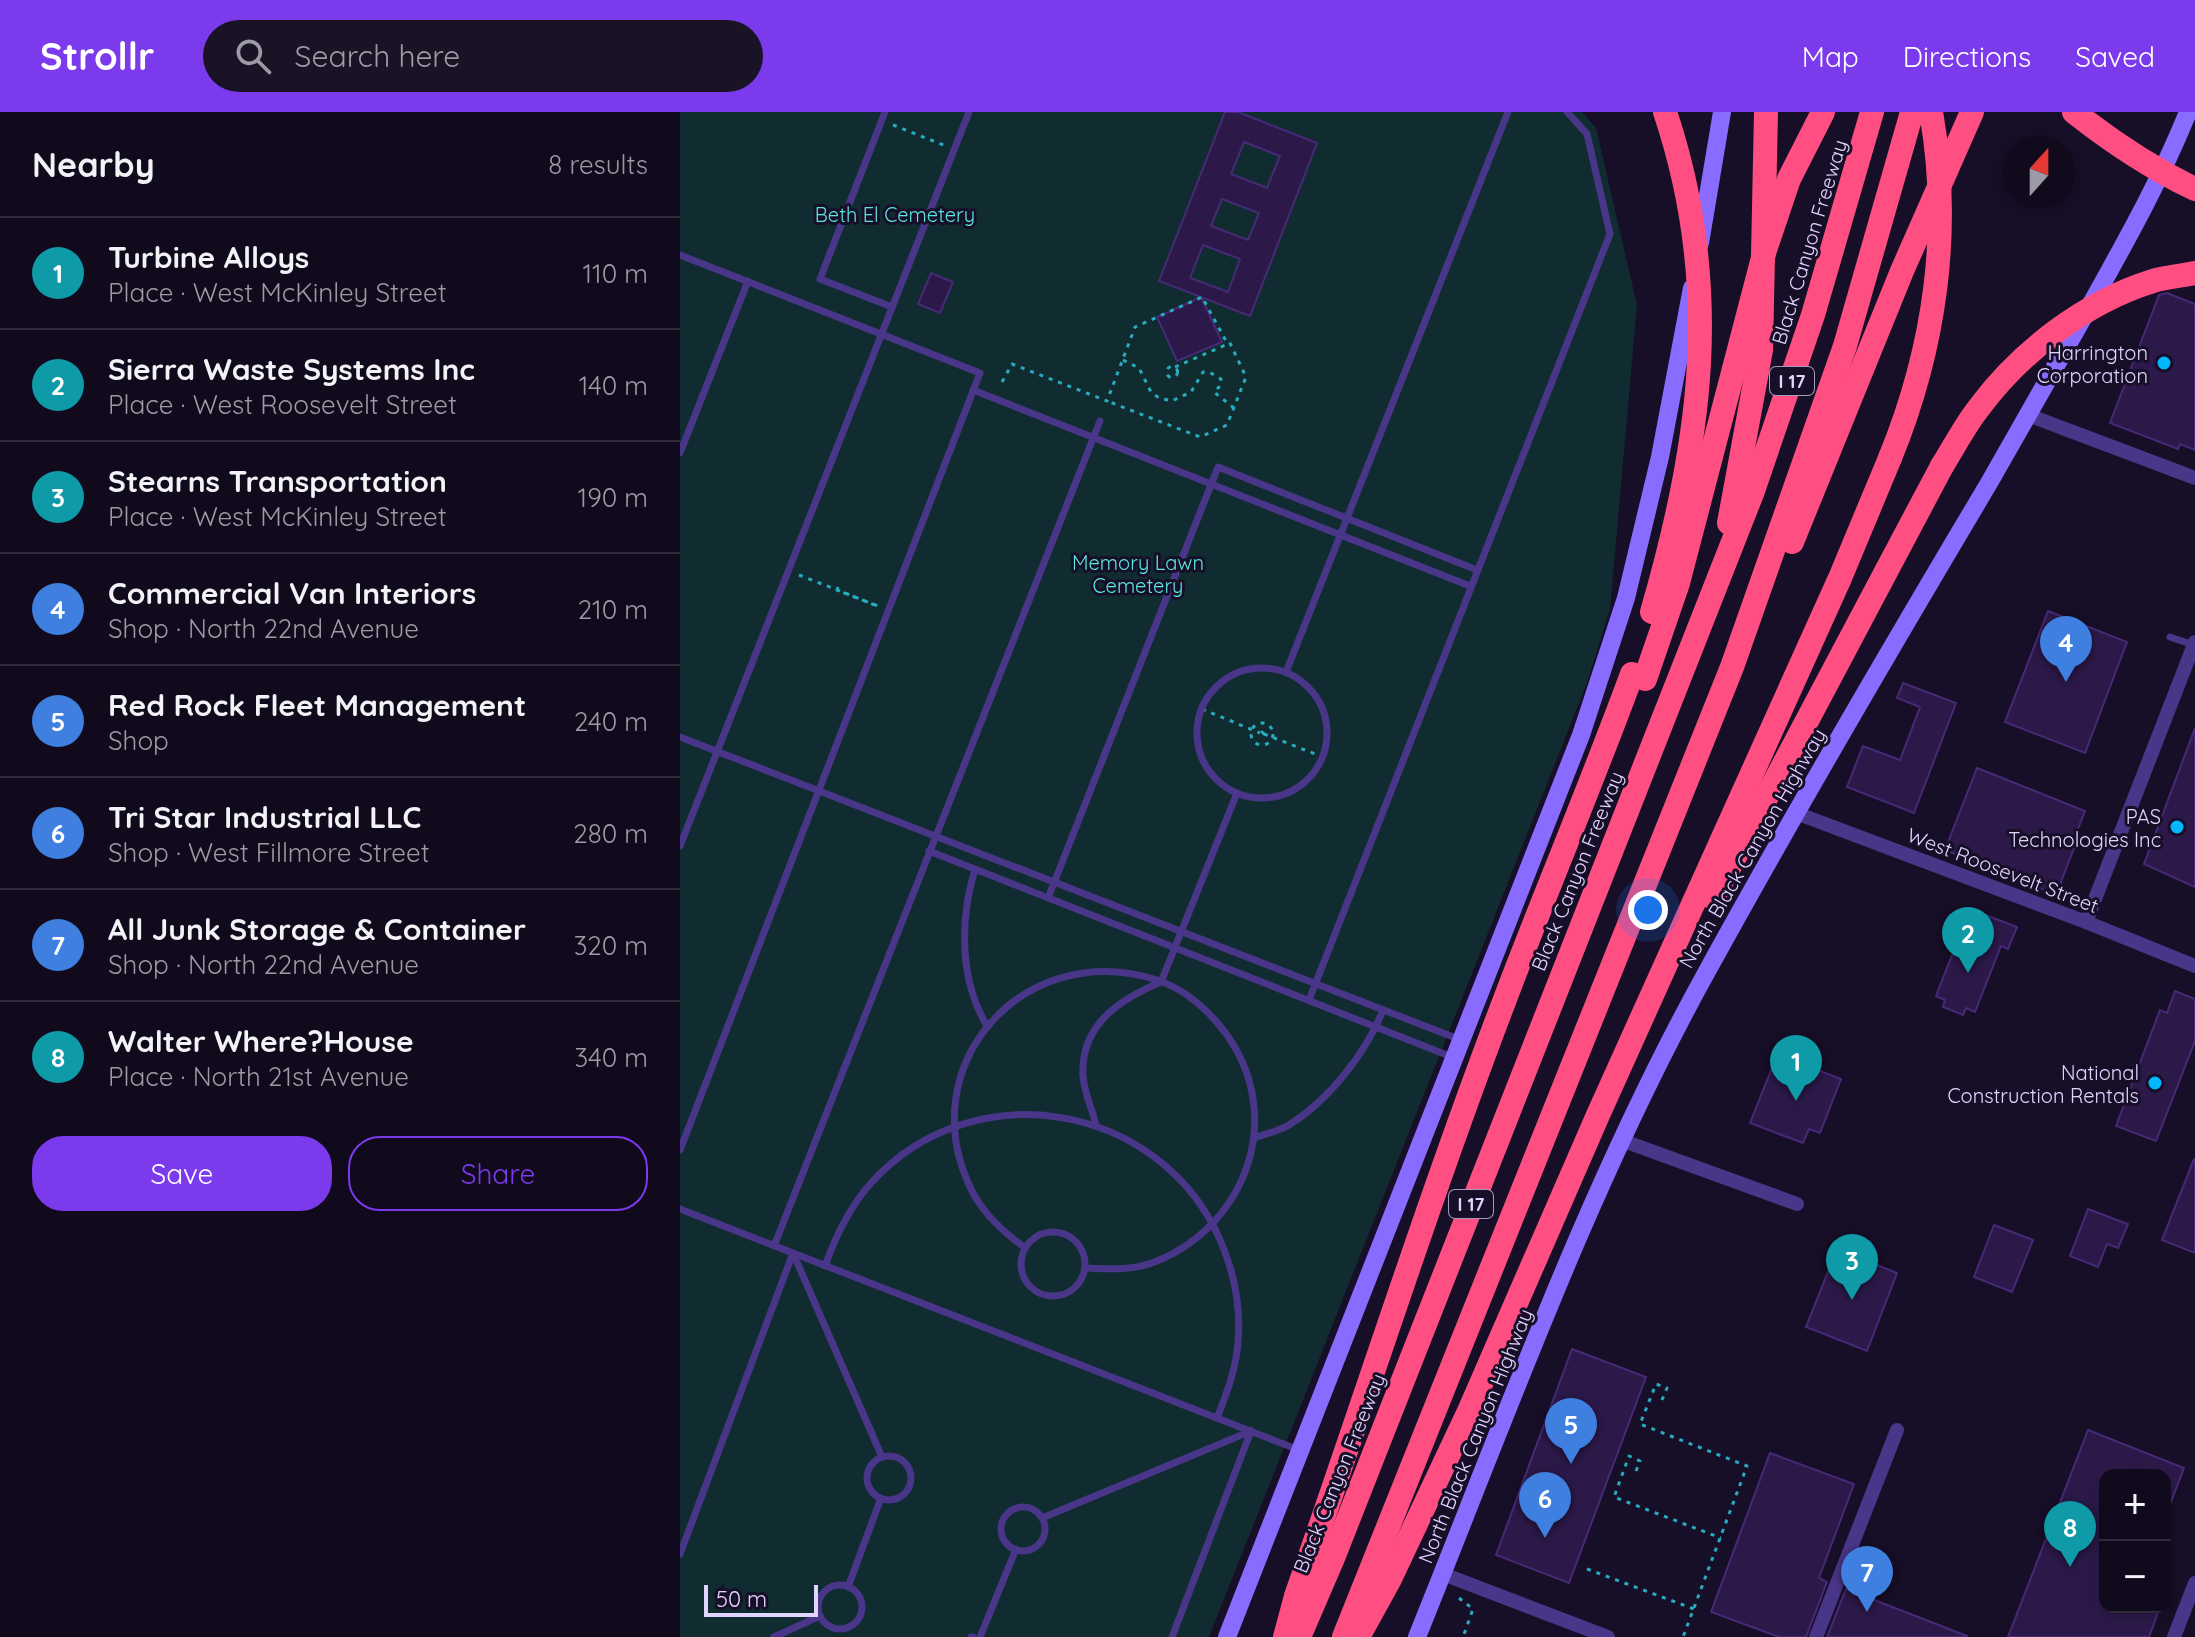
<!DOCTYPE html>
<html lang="en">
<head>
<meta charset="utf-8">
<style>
  :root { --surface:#110a1d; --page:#1a1326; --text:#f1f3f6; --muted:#9c9aa4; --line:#302b3b; --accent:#7c3aed }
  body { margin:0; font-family:Quicksand,sans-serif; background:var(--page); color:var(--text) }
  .controls { position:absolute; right:24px; bottom:24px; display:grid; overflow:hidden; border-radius:16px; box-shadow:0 4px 12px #0003 }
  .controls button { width:72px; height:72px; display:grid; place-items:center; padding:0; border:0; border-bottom:2px solid var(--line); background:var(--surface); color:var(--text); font:40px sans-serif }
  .compass { position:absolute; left:1323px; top:24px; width:72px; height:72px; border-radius:50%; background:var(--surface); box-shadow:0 4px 12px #0003; rotate:21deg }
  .scale { position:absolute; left:24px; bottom:20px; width:114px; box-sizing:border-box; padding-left:8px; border:4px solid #e1d4ff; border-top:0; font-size:22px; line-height:28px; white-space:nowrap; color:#e1d4ff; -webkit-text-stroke:6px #170e27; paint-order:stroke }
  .you { position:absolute; left:968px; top:798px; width:28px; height:28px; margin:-20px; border:6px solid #fff; border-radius:50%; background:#1a73e8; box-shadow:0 0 0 12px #1a73e833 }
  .badge { display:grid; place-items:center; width:52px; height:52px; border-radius:50%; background:var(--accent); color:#fff; font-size:26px; font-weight:700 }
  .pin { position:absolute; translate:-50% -66px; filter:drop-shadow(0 2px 4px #0008) }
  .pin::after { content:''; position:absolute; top:42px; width:28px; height:24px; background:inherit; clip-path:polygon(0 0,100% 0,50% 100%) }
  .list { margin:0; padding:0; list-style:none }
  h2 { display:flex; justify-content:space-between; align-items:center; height:104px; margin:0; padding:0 32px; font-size:34px }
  h2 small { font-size:26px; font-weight:400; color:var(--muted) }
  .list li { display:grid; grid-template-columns:52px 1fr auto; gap:24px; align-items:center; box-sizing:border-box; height:112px; padding:0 32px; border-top:2px solid var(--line) }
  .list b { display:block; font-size:30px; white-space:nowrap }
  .list p { margin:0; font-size:26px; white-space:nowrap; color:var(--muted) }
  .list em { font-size:26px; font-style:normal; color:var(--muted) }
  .actions { display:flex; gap:16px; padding:24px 32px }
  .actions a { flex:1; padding:18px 0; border:2px solid var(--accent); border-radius:32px; text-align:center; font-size:28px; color:var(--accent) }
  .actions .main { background:var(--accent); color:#fff }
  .icon { flex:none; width:44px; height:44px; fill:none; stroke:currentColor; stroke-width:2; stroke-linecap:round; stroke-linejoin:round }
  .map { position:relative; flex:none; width:1515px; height:1525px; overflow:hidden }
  header { display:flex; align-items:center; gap:48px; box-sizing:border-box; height:112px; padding:0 40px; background:var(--accent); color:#fff }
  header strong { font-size:38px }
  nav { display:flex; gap:44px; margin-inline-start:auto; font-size:28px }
  .search { width:560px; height:72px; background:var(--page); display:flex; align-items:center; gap:20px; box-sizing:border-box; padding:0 28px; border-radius:44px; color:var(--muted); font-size:30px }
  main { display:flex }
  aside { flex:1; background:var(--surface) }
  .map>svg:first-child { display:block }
</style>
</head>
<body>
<header>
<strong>Strollr</strong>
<div class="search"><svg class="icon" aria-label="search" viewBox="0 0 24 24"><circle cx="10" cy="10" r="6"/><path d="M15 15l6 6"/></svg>Search here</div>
<nav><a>Map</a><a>Directions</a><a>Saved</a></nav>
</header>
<main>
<aside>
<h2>Nearby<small>8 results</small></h2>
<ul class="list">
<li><span class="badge" style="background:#0f9aa8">1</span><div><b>Turbine Alloys</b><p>Place · West McKinley Street</p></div><em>110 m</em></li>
<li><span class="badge" style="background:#0f9aa8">2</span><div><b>Sierra Waste Systems Inc</b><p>Place · West Roosevelt Street</p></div><em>140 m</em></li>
<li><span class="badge" style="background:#0f9aa8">3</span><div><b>Stearns Transportation</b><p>Place · West McKinley Street</p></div><em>190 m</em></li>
<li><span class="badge" style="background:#3f7fe0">4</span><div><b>Commercial Van Interiors</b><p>Shop · North 22nd Avenue</p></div><em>210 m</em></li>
<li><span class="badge" style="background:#3f7fe0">5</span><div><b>Red Rock Fleet Management</b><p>Shop</p></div><em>240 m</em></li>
<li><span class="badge" style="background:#3f7fe0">6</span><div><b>Tri Star Industrial LLC</b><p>Shop · West Fillmore Street</p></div><em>280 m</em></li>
<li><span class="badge" style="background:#3f7fe0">7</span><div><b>All Junk Storage &amp; Container</b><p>Shop · North 22nd Avenue</p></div><em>320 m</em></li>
<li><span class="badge" style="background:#0f9aa8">8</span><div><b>Walter Where?House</b><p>Place · North 21st Avenue</p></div><em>340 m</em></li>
</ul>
<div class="actions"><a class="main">Save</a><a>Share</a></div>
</aside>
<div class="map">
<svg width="1515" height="1525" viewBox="0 0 1515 1525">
  <rect width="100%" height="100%" fill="#170e27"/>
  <!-- green -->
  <polygon fill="#102c31" points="0,0 902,0 916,16 957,193 930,497 907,571 529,1525 0,1525"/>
  <!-- building -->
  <g fill="#2c1949" stroke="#472977" stroke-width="2" fill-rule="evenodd">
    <path d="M545,0H558L637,31L570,204L479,169ZM564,30L600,44L587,76L551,62ZM542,87L579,101L568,128L531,114ZM523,133L560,147L548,180L510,166Z"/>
    <polygon points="251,161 273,170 260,201 238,192"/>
    <polygon points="1487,181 1515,192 1515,338 1500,332 1498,337 1430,311 1479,183"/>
    <polygon points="521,185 542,230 497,249 477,205"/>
    <polygon points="1368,499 1447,530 1405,641 1325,610"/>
    <polygon points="1223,571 1276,591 1234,701 1167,675 1183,634 1220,648 1240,595 1217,586"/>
    <polygon points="1515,616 1515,775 1464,752"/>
    <polygon points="1297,656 1405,699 1396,722 1399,723 1376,783 1265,738"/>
    <polygon points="1290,797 1337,815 1328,837 1321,834 1295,900 1286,896 1283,903 1263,895 1265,888 1256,884"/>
    <polygon points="1495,879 1515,887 1515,929 1476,1029 1436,1014 1480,898 1487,901"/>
    <polygon points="1096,946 1110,951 1112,948 1161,967 1140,1021 1129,1017 1123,1031 1070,1011"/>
    <polygon points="1514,1047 1515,1047 1515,1141 1482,1128"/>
    <polygon points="1408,1097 1448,1112 1438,1136 1427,1132 1418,1155 1390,1144"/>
    <polygon points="1314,1113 1353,1128 1332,1180 1294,1165"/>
    <polygon points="1157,1137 1217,1161 1187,1239 1126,1215"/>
    <polygon points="892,1237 966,1265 889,1471 816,1443"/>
    <polygon points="1408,1318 1504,1356 1486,1403 1485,1363 1425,1363 1425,1495 1480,1495 1469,1525 1328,1525"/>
    <polygon points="1090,1341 1174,1372 1139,1466 1147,1470 1126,1525 1099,1525 1031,1500"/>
    <polygon points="1166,1477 1287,1524 1287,1525 1147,1525"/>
  </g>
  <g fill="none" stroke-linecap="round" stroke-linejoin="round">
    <!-- path -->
    <g stroke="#27acbf" stroke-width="3" stroke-dasharray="4 6" stroke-linecap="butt">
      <polyline points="213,13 266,34"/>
      <polyline points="443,248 459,256 471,280 479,286 492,289 511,280 523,260 529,260 541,267 541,273 534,280 554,296"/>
      <circle cx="492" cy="260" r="5.5"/>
      <polyline points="495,255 550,231"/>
      <polyline points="322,270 332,252 427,289 455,215 522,185 546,229 549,229 566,265 547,313 520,325 427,289"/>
      <polyline points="119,463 198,494"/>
      <polyline points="158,475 157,478 197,494"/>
      <polyline points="522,597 580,621"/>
      <circle cx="582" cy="622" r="11"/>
      <polygon points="582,620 584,622 582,624 580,622"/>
      <polyline points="584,622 643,645"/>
      <polyline points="982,1288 987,1276 976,1272 960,1312 1067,1354 1003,1525"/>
      <polyline points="956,1359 960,1349 949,1344 934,1385 1041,1426"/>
      <polyline points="907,1457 1014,1497"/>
      <polyline points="779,1486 793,1497 783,1525"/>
    </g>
    <!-- service -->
    <g stroke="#493689" stroke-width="7">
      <polyline points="205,0 140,167 212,195"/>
      <polyline points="0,143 300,261 0,1038"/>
      <polyline points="293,278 790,474"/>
      <polyline points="0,341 68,169"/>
      <polyline points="1490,525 1514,533"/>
      <circle cx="582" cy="621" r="65"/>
      <polyline points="606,560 828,0"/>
      <polyline points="0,625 781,928"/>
      <polyline points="0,734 289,0"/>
      <polyline points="249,739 772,945"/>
      <path d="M295,757C280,807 279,867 307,914"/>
      <polyline points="368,786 538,355 797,458"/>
      <polyline points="629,888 930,122 907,22 887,0"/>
      <path d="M416,1013C412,997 404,980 403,964C400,913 440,887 481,870L557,681"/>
      <path d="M574,1026C585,1022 599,1019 609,1013C649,988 686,941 703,898"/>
      <polyline points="0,1097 619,1338"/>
      <circle cx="373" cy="1152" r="32"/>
      <polyline points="94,1134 420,309"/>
      <path d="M345,1136C325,1121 304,1103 292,1079C229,953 345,825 477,868C504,877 527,897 544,919C606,1001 569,1111 477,1149C454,1159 429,1157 405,1156"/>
      <path d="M145,1154C156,1123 170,1094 192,1070C294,958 482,991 541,1130C554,1161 561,1196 558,1230C556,1257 547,1281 537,1306"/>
      <circle cx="209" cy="1366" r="22"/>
      <circle cx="343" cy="1417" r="22"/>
      <polyline points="362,1406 571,1319 492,1525"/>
      <polyline points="0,1442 113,1141 202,1345"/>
      <circle cx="160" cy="1495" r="22"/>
      <polyline points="168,1475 201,1386"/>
      <polyline points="94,1525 140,1504"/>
      <polyline points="291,1525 293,1525"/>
      <polyline points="300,1525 336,1437"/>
    </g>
    <!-- minor -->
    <g stroke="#493689" stroke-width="14">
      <polyline points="1348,303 1515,366"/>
      <polyline points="1116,701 1406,810 1515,854"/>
      <polyline points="1406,810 1515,530"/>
      <polyline points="941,1028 1117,1092"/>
      <polyline points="763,1462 928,1525"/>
      <polyline points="1136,1525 1217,1318"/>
      <polyline points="1494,1525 1515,1471"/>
    </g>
    <!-- secondary -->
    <g stroke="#8a6bff" stroke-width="18">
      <polyline points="1020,131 1042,0"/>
      <polyline points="547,1525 901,623 946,486 980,345 1012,176"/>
      <path d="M737,1525C827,1302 909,1073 1025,863C1116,697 1212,534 1309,371C1343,312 1377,252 1411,192C1446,129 1481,67 1508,0"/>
    </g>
    <!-- motorway -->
    <g stroke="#ff4f82" stroke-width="24">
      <polyline points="1049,411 1081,238 1086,0"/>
      <polyline points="1112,430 1222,159 1292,0"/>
      <polyline points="1033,786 1262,354"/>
      <path d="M605,1525L616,1484C685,1288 748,1089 822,895C864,783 911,674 952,562"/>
      <polyline points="619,1525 653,1446 1073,379 1133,203 1192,0"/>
      <polyline points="664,1525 1052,555 1165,234 1232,0"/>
      <polyline points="678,1525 710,1467 790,1297 918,1003 1160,466 1210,346"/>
    </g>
    <!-- motorway-bridge -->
    <g stroke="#ff4f82" stroke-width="24">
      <path d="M1394,0C1432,30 1471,56 1515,77"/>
      <path d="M1210,346C1255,236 1272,118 1251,0"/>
      <path d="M1262,354C1274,335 1284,315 1298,297C1340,240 1405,190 1473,169C1486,165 1501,164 1515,161"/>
      <path d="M972,500C1022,329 1043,173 985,0"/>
      <polyline points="965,567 998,471 1085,138 1109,67 1143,0"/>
    </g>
  </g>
  <!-- markers -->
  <g fill="#00b6ff" stroke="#170e27" stroke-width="3">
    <circle cx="1484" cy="251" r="8"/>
    <circle cx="1497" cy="715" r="8"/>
    <circle cx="1475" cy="971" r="8"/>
  </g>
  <g text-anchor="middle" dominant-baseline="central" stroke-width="6" stroke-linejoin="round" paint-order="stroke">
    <!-- shield labels -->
    <g fill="#170e27" stroke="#a499be" stroke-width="2">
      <rect x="1090" y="255" width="44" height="28" rx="6"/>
      <rect x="769" y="1078" width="44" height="28" rx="6"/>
    </g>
    <g font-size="18" font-weight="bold" fill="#e1d4ff">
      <text x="1112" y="269">I 17</text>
      <text x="791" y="1092">I 17</text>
    </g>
    <!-- park labels -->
    <g font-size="20" fill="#58e7de" stroke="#170e27">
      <text x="215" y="102">Beth El Cemetery</text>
      <text x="458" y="450">Memory Lawn<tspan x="458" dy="23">Cemetery</tspan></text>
    </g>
    <!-- street labels -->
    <g font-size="20" fill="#e1d4ff" stroke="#170e27">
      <text transform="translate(1129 130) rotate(-73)">Black Canyon Freeway</text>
      <text transform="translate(1072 736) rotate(-60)">North Black Canyon Highway</text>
      <text transform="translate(1323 758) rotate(21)">West Roosevelt Street</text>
      <text transform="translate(897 759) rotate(-68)">Black Canyon Freeway</text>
      <text transform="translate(795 1324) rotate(-68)">North Black Canyon Highway</text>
      <text transform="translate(659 1361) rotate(-68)">Black Canyon Freeway</text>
    </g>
    <!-- poi labels -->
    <g font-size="20" fill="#e1d4ff" stroke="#170e27" text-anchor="end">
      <text x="1468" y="240">Harrington<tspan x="1468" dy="23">Corporation</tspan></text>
      <text x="1481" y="704">PAS<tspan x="1481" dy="23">Technologies Inc</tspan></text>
      <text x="1459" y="960">National<tspan x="1459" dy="23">Construction Rentals</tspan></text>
    </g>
  </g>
</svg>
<div class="controls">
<button>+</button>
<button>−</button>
</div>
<svg class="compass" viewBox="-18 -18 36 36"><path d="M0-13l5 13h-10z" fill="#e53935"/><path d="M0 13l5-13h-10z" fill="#9c9aa4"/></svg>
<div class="scale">50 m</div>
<div class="you"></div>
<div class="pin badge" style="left:1116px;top:989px;background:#0f9aa8">1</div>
<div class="pin badge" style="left:1288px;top:861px;background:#0f9aa8">2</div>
<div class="pin badge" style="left:1172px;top:1188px;background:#0f9aa8">3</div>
<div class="pin badge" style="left:1386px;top:570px;background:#3f7fe0">4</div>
<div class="pin badge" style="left:891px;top:1352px;background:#3f7fe0">5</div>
<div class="pin badge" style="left:865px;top:1426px;background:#3f7fe0">6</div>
<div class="pin badge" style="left:1187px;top:1500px;background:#3f7fe0">7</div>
<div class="pin badge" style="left:1390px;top:1455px;background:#0f9aa8">8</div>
</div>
</main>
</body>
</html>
